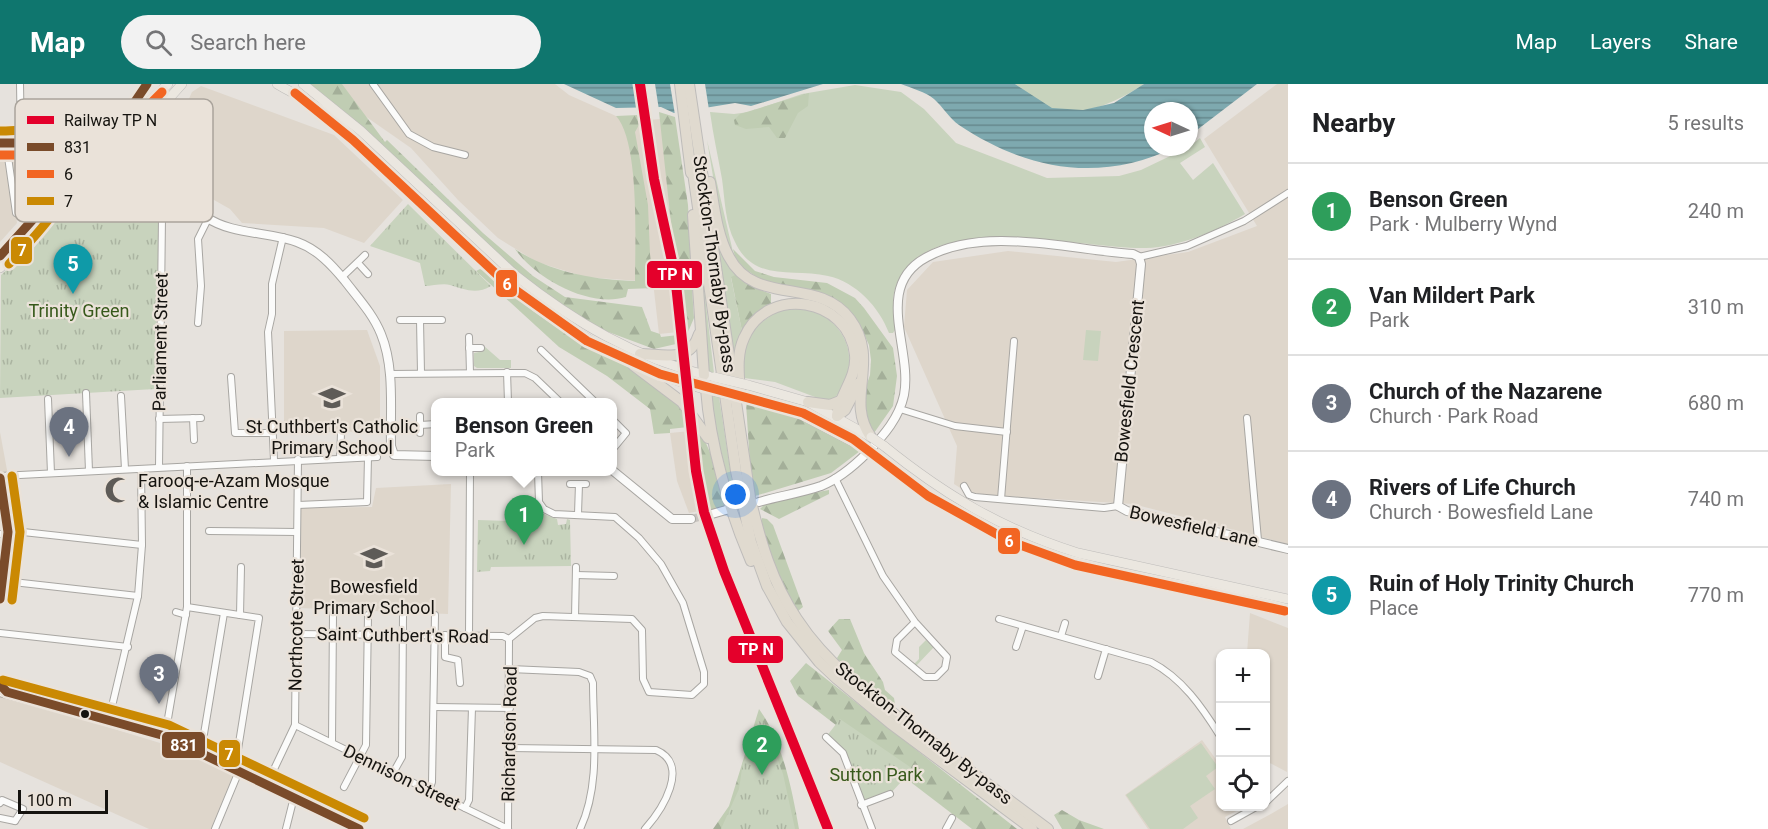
<!DOCTYPE html>
<html lang="en">
<head>
<meta charset="utf-8">
<style>
  :root { --surface:#fff; --page:#f2f2f2; --text:#202124; --muted:#757577; --line:#e0e0e0; --accent:#0f766e }
  body { margin:0; font-family:Roboto,sans-serif; background:var(--page); color:var(--text) }
  .controls { position:absolute; right:18px; bottom:18px; display:grid; overflow:hidden; border-radius:12px; box-shadow:0 2px 4px #0004 }
  .controls button { width:54px; height:54px; display:grid; place-items:center; padding:0; border:0; border-bottom:2px solid var(--line); background:var(--surface); color:var(--text); font:30px sans-serif }
  .compass { position:absolute; left:1144px; top:18px; width:54px; height:54px; border-radius:50%; background:var(--surface); box-shadow:0 2px 4px #0004; rotate:274deg }
  .scale { position:absolute; left:18px; bottom:15px; width:90px; box-sizing:border-box; padding-left:6px; border:3px solid #15130f; border-top:0; font-size:16px; line-height:21px; white-space:nowrap; color:#15130f; -webkit-text-stroke:4px #eae2d9; paint-order:stroke }
  .you { position:absolute; left:736px; top:411px; width:21px; height:21px; margin:-15px; border:4px solid #fff; border-radius:50%; background:#1a73e8; box-shadow:0 0 0 9px #1a73e833 }
  .badge { display:grid; place-items:center; width:39px; height:39px; border-radius:50%; background:var(--accent); color:#fff; font-size:20px; font-weight:700 }
  .pin { position:absolute; translate:-50% -50px; filter:drop-shadow(0 2px 3px #0008) }
  .pin::after { content:''; position:absolute; top:32px; width:21px; height:18px; background:inherit; clip-path:polygon(0 0,100% 0,50% 100%) }
  .popup { position:absolute; left:431px; top:314px; width:186px; height:78px; box-sizing:border-box; display:grid; place-content:center; border-radius:12px; background:var(--surface); filter:drop-shadow(0 2px 4px #0005); font-size:20px; white-space:nowrap; color:var(--muted) }
  .popup b { font-size:22px; color:var(--text) }
  .popup::after { content:''; position:absolute; left:50%; top:100%; margin-left:-12px; border:12px solid transparent; border-top-color:var(--surface) }
  .list { margin:0; padding:0; list-style:none }
  h2 { display:flex; justify-content:space-between; align-items:center; height:78px; margin:0; padding:0 24px; font-size:26px }
  h2 small { font-size:20px; font-weight:400; color:var(--muted) }
  .list li { display:grid; grid-template-columns:39px 1fr auto; gap:18px; align-items:center; box-sizing:border-box; height:96px; padding:0 24px; border-top:2px solid var(--line) }
  .list b { display:block; font-size:22px; white-space:nowrap }
  .list p { margin:0; font-size:20px; white-space:nowrap; color:var(--muted) }
  .list em { font-size:20px; font-style:normal; color:var(--muted) }
  .icon { flex:none; width:33px; height:33px; fill:none; stroke:currentColor; stroke-width:2; stroke-linecap:round; stroke-linejoin:round }
  .map { position:relative; flex:none; width:1288px; height:745px; overflow:hidden }
  header { display:flex; align-items:center; gap:36px; box-sizing:border-box; height:84px; padding:0 30px; background:var(--accent); color:#fff }
  header strong { font-size:28px }
  nav { display:flex; gap:33px; margin-inline-start:auto; font-size:21px }
  .search { width:420px; height:54px; background:var(--page); display:flex; align-items:center; gap:15px; box-sizing:border-box; padding:0 21px; border-radius:33px; color:var(--muted); font-size:22px }
  main { display:flex }
  aside { flex:1; background:var(--surface) }
  .map>svg:first-child { display:block }
</style>
</head>
<body>
<header>
<strong>Map</strong>
<div class="search"><svg class="icon" aria-label="search" viewBox="0 0 24 24"><circle cx="10" cy="10" r="6"/><path d="M15 15l6 6"/></svg>Search here</div>
<nav><a>Map</a><a>Layers</a><a>Share</a></nav>
</header>
<main>
<div class="map">
<svg width="1288" height="745" viewBox="0 0 1288 745">
  <defs>
    <pattern id="forest-firs" width="22" height="20" patternUnits="userSpaceOnUse" patternTransform="scale(1.5)"><rect width="22" height="20" fill="#c0cdb3"/><path d="M5 1l3.5 6h-7zM16 11l3.5 6h-7z" fill="#a4af99"/></pattern>
    <pattern id="park-tufts" width="24" height="20" patternUnits="userSpaceOnUse" patternTransform="scale(1.5)"><rect width="24" height="20" fill="#c8d3bd"/><path d="M3 7l-1-3M5 7V3M7 7l1-3M15 17l-1-3M17 17v-4M19 17l1-3" fill="none" stroke="#abb4a1"/></pattern>
    <pattern id="water-rules" width="6" height="5" patternUnits="userSpaceOnUse" patternTransform="scale(1.5)"><rect width="6" height="5" fill="#7ea9af"/><path d="M0 2.5h6" fill="none" stroke="#66888d"/></pattern>
  </defs>
  <rect width="100%" height="100%" fill="#e6e2dd"/>
  <!-- built -->
  <g fill="#ded6cb">
    <polygon points="319,0 555,0 569,11 616,32 622,38 639,36 640,41 648,40 648,36 660,35 688,224 688,247 659,250 653,198 585,193 537,178 498,154 458,116 411,64"/>
    <polygon points="1277,0 1288,0 1288,460 1133,420 988,411 965,407 954,400 957,362 904,243 907,206 933,178 1008,167 1116,178 1188,168 1257,142 1204,55"/>
    <polygon points="201,2 334,51 403,116 364,159 324,144 242,139 230,125 191,103 167,63 192,8"/>
    <polygon points="0,59 53,61 54,90 11,91 17,139 0,158"/>
    <polygon points="367,246 380,282 380,347 284,349 284,247"/>
    <polygon points="700,346 714,424 689,429 677,397 670,349"/>
    <polygon points="0,348 7,386 8,390 0,390"/>
    <polygon points="451,400 448,530 299,524 299,424 372,423 376,404"/>
    <polygon points="1250,529 1288,544 1287,688 1266,677 1266,570 1247,569"/>
    <polygon points="0,610 160,659 234,690 212,745 149,745 0,678"/>
    <polygon points="1202,656 1220,681 1220,722 1244,723 1225,733 1231,745 1148,745 1125,711"/>
    <polygon points="1288,720 1288,745 1243,745 1269,731"/>
  </g>
  <!-- grass -->
  <g fill="#c8d3bd">
    <path d="M1015,0H1144C1120,16 1081,36 1051,24C1039,19 1026,7 1015,0Z"/>
    <path d="M855,1L901,8L924,25L956,59L1047,94L1119,92L1141,86L1189,63L1200,54L1205,63L1180,79L1193,96L1213,79L1245,130C1217,147 1179,163 1146,164C1084,166 920,121 895,205C891,218 894,233 895,246L893,249H889C879,223 856,198 828,192C794,184 754,199 735,158C725,139 725,116 722,95C718,73 713,50 710,28L734,30L749,28L802,10Z"/>
    <polygon points="104,15 127,16 106,46"/>
    <polygon points="707,56 733,168 754,194 733,174 721,141"/>
    <polygon points="698,152 714,289 704,286"/>
    <polygon points="717,153 737,190 731,194 742,247 736,288"/>
    <path d="M784,223C793,224 805,222 813,225C817,226 821,230 825,233C854,252 857,288 834,315L823,316L775,298L744,294C743,252 749,245 784,223Z"/>
    <polygon points="1086,246 1101,247 1098,277 1083,276"/>
    <polygon points="484,262 500,276 511,276 511,284 477,284 474,282 474,269 484,267"/>
    <polygon points="711,309 719,313 735,416 733,417 714,342"/>
    <polygon points="926,556 934,563 916,582 914,580 919,575 919,563"/>
    <polygon points="1201,659 1218,683 1206,692 1215,705 1190,722 1198,734 1183,745 1150,745 1126,711"/>
  </g>
  <!-- forest -->
  <g fill="url(#forest-firs)">
    <polygon points="310,0 342,0 385,58 387,56 483,149 533,192 565,213 642,223 651,247 660,250 661,253 687,250 676,260 654,265 595,243 572,229 524,194 353,35"/>
    <polygon points="809,9 808,22 798,29 785,54 777,54 769,43 746,45 735,41 734,36 740,30"/>
    <polygon points="659,28 675,33 688,121 693,220 694,234 688,248 687,235 681,231"/>
    <path d="M638,31L639,41L635,48L648,121L650,170L654,204L628,205L626,213C589,224 536,195 515,165C550,188 594,196 635,197C635,160 640,58 616,32Z"/>
    <path d="M733,165L755,187L774,193L827,199L855,214L864,224L893,264L897,292L893,322L874,349L866,342L862,314L870,291L871,276L869,261L864,250L846,226L762,196C751,190 735,179 733,165Z"/>
    <polygon points="480,185 487,188 533,227 568,251 645,292 670,310 697,342 670,345 670,349 654,350 650,325 607,292 559,263 476,187"/>
    <polygon points="737,190 758,205 771,210 771,220 753,233 742,247 731,193"/>
    <path d="M746,319C793,328 820,343 860,367L831,389L755,412L751,396Z"/>
    <polygon points="696,346 700,346 713,375 725,422 711,426 701,393"/>
    <polygon points="829,406 829,410 779,435 760,425 768,417"/>
    <path d="M762,434L767,435L773,441L803,523L798,527C779,502 770,470 761,440Z"/>
    <polygon points="839,535 850,535 864,569 883,598 885,606 894,614 895,620 891,620 839,579 837,574 842,566 828,547"/>
    <polygon points="806,579 1017,745 972,745 798,612 790,597"/>
    <path d="M759,625C783,658 792,706 799,745H713L729,722Z"/>
    <polygon points="1062,726 1079,736 1104,745 1062,745 1054,731"/>
  </g>
  <!-- park -->
  <g fill="url(#park-tufts)">
    <path d="M132,78L135,85L120,86L118,134L159,137L155,305L0,314L1,191C33,162 95,88 132,78Z"/>
    <path d="M408,120L491,202C476,211 464,205 450,201C443,199 432,202 425,202L420,179L370,162Z"/>
    <polygon points="538,428 557,435 558,441 566,440 567,435 570,436 571,482 491,483 490,487 477,488 478,436 538,438"/>
    <polygon points="840,635 913,685 890,710 861,721 843,669 826,653"/>
    <polygon points="758,637 764,638 783,690 795,745 721,745 739,705 743,678 753,665"/>
  </g>
  <!-- water -->
  <g fill="url(#water-rules)">
    <polygon points="564,0 823,0 751,22 735,19 674,29 661,23 616,24"/>
    <path d="M901,0H1015L1052,24L1083,26L1114,19L1144,0H1257L1189,52V27H1153V63H1176C1101,99 1028,87 959,41C950,35 943,23 934,15C926,8 911,4 901,0Z"/>
  </g>
  <!-- pier -->
  <g fill="#e6e2dd">
    <polygon points="634,0 643,0 647,26 637,26"/>
    <polygon points="647,0 655,0 659,26 650,26"/>
    <polygon points="670,0 705,0 709,26 675,31"/>
  </g>
  <g fill="none" stroke-linecap="round" stroke-linejoin="round">
    <!-- secondary-tunnel -->
    <polyline stroke="#c7c3be" stroke-width="8" stroke-dasharray="8 4" stroke-linecap="butt" points="691,435 712,430"/>
    <!-- street casing -->
    <g stroke="#a8a6a2" stroke-width="8">
      <g id="street">
        <polyline points="20,0 21,59"/>
        <polyline points="373,0 409,50 433,63 465,71"/>
        <path d="M0,59C34,58 72,57 96,86"/>
        <polyline points="6,59 16,129"/>
        <polyline points="49,114 63,82 58,63"/>
        <polyline points="162,122 171,122 182,112"/>
        <polyline points="1139,173 1187,162 1244,137 1288,109"/>
        <polyline points="358,179 368,190"/>
        <polyline points="342,193 365,171"/>
        <polyline points="400,236 442,236"/>
        <polyline points="420,236 421,289"/>
        <polyline points="198,239 201,202 198,155 208,135"/>
        <polyline points="469,253 470,289"/>
        <polyline points="469,264 481,264"/>
        <polyline points="541,266 595,318"/>
        <polyline points="507,288 508,318"/>
        <polyline points="389,290 525,289 535,294 560,318"/>
        <polyline points="231,293 235,349 273,349"/>
        <polyline points="86,309 89,387"/>
        <polyline points="121,312 125,385"/>
        <polyline points="48,315 51,389"/>
        <polyline points="900,325 955,342 1007,348"/>
        <polyline points="420,332 420,349"/>
        <polyline points="193,334 194,356"/>
        <polyline points="1247,334 1258,456"/>
        <polyline points="159,335 201,334"/>
        <polyline points="612,335 626,349 612,366"/>
        <polyline points="420,341 436,340"/>
        <polyline points="612,370 613,370"/>
        <polyline points="340,374 341,350"/>
        <polyline points="274,376 268,248 272,230 272,200 283,153"/>
        <polyline points="159,383 162,133"/>
        <polyline points="0,392 377,373"/>
        <polyline points="835,394 883,492 915,538 947,573 945,584 936,593 925,593 895,568 897,556 915,538"/>
        <polyline points="570,400 586,400"/>
        <polyline points="964,402 969,411 975,413 1104,424 1118,422"/>
        <polyline points="1001,415 1014,257"/>
        <polyline points="298,421 367,418 368,373"/>
        <polyline points="578,430 579,400"/>
        <polyline points="209,447 297,448"/>
        <polyline points="0,450 23,448 142,461"/>
        <polyline points="576,491 614,492"/>
        <polyline points="4,497 138,512"/>
        <polyline points="187,523 259,534 235,684"/>
        <polyline points="176,528 186,531"/>
        <polyline points="240,531 241,483"/>
        <polyline points="575,533 576,483"/>
        <path d="M999,535L1151,578C1182,594 1202,623 1220,652"/>
        <polyline points="0,549 128,563"/>
        <polyline points="296,550 503,552 509,555"/>
        <polyline points="445,551 445,573 458,576 460,599"/>
        <polyline points="469,551 470,388"/>
        <polyline points="1061,552 1065,539"/>
        <polyline points="509,555 535,534 543,532 632,535 642,546 643,595 649,608 692,611 704,600 704,588 683,519 661,480 639,454 615,433 554,430 544,425 539,418 538,388"/>
        <polyline points="1016,563 1023,542"/>
        <path d="M510,585L579,588L590,592L593,599C593,646 601,701 580,745"/>
        <polyline points="1098,592 1106,565"/>
        <polyline points="434,623 510,624"/>
        <polyline points="109,635 138,512 142,461 141,385"/>
        <polyline points="295,641 508,745"/>
        <polyline points="165,652 187,523 187,382"/>
        <polyline points="826,653 843,669 872,745"/>
        <polyline points="332,658 333,530"/>
        <path d="M510,664L656,666C691,681 662,726 645,745"/>
        <polyline points="201,668 224,529"/>
        <polyline points="393,689 402,673 403,531"/>
        <polyline points="267,700 295,641 298,375"/>
        <polyline points="344,703 366,661 368,531"/>
        <polyline points="429,706 432,698 435,531"/>
        <polyline points="1266,718 1288,697"/>
        <polyline points="0,719 2,716 23,725 15,737"/>
        <polyline points="861,721 890,710"/>
        <polyline points="465,724 469,716 472,624"/>
        <polyline points="0,734 15,737"/>
        <polyline points="1231,737 1258,722"/>
        <polyline points="215,745 239,687"/>
        <polyline points="286,745 294,713"/>
        <polyline points="508,745 509,555"/>
        <polyline points="946,745 952,734"/>
      </g>
    </g>
    <!-- secondary casing -->
    <g stroke="#a8a6a2" stroke-width="10">
      <g id="secondary">
        <path d="M133,36C139,43 146,49 151,56C169,84 176,113 206,133C232,151 267,147 297,158C317,165 332,181 345,197C358,214 373,230 381,250C395,284 390,326 391,362L394,371L436,372"/>
        <polyline points="126,64 143,61 156,72"/>
        <polyline points="612,386 672,435 691,435"/>
        <polyline points="0,394 8,448 0,515"/>
        <path d="M759,418C779,412 801,409 821,402C839,395 855,381 868,368C884,351 899,334 904,311C913,265 872,202 927,173C986,141 1069,166 1133,170L1139,173L1141,180L1118,422L1127,427L1288,465"/>
        <polyline points="712,430 726,426"/>
        <polyline points="0,608 165,652 359,745"/>
      </g>
    </g>
    <!-- primary casing -->
    <g stroke="#bebcba" stroke-width="10">
      <g id="primary">
        <path d="M277,0C288,7 301,12 313,20C344,41 371,70 398,96C497,188 575,272 711,307"/>
        <path d="M303,0L361,47L515,191C574,238 635,274 709,292"/>
        <path d="M133,36C125,22 141,12 147,0"/>
        <polyline points="159,71 161,47 169,16"/>
        <polyline points="0,172 74,90 168,0"/>
        <polyline points="0,184 84,96 125,64 182,0"/>
        <polyline points="748,301 808,318 871,353"/>
        <polyline points="750,315 802,331 861,362"/>
        <path d="M884,362C946,412 1002,445 1078,469L1288,515"/>
        <path d="M878,374C927,414 983,448 1044,468C1123,494 1208,502 1288,525"/>
      </g>
    </g>
    <!-- highway casing -->
    <g stroke="#bebcba" stroke-width="12">
      <g id="highway">
        <polyline points="680,0 691,89"/>
        <path d="M689,0L750,413C760,457 772,498 797,535C829,584 878,618 924,652C965,683 1006,714 1048,745"/>
        <polyline points="692,82 736,387 751,458 767,502 787,538 819,578 837,595 890,639 1032,745"/>
        <path d="M710,98C714,122 717,152 729,173C755,223 818,192 850,235C881,277 844,315 871,353"/>
        <polyline points="693,131 704,291"/>
        <path d="M640,270C663,270 690,280 699,250"/>
        <polyline points="633,281 682,318 708,354"/>
        <path d="M706,305C710,361 729,426 751,477"/>
        <path d="M740,309C739,291 736,271 744,254C767,200 849,213 855,271C857,295 839,310 837,332"/>
        <polyline points="808,318 830,321 840,317"/>
        <polyline points="837,332 845,326 859,299"/>
      </g>
    </g>
    <!-- street -->
    <use href="#street" stroke="#fbfbfa" stroke-width="6"/>
    <!-- secondary -->
    <use href="#secondary" stroke="#fbfbfa" stroke-width="8"/>
    <!-- primary -->
    <use href="#primary" stroke="#ebe7e0" stroke-width="9"/>
    <!-- highway -->
    <use href="#highway" stroke="#e0dacf" stroke-width="10"/>
    <!-- primary-bridge casing -->
    <g stroke="#bebcba" stroke-width="10" stroke-linecap="butt">
      <g id="primary-bridge">
        <polyline points="714,293 748,301"/>
        <polyline points="713,307 750,315"/>
        <polyline points="871,353 884,362"/>
        <polyline points="861,362 878,374"/>
      </g>
    </g>
    <!-- primary-bridge -->
    <use href="#primary-bridge" stroke="#ebe7e0" stroke-width="9"/>
    <!-- bus-1 casing -->
    <g stroke="#eae2d9" stroke-width="14">
      <g id="bus-1">
        <polyline points="0,59 47,59 88,77 133,36 132,22 147,0"/>
        <polyline points="0,172 45,122 63,82 58,63"/>
        <polyline points="0,394 8,448 0,515"/>
        <polyline points="0,601 7,608 165,652 359,745"/>
      </g>
    </g>
    <!-- bus-2 casing -->
    <g stroke="#eae2d9" stroke-width="14">
      <g id="bus-2">
        <polyline points="295,9 353,56 507,200 587,257 660,290 803,329 853,355 928,412 1009,457 1075,481 1285,527"/>
        <polyline points="0,71 44,71 84,88 92,88 142,44 145,37 144,26 162,8"/>
      </g>
    </g>
    <!-- bus-3 casing -->
    <g stroke="#eae2d9" stroke-width="14">
      <g id="bus-3">
        <path d="M0,47C19,47 46,42 64,52C70,56 70,62 72,68C82,108 34,153 9,180"/>
        <polyline points="12,392 20,448 12,516"/>
        <polyline points="3,596 169,641 364,734"/>
      </g>
    </g>
    <!-- bus-1 -->
    <use href="#bus-1" stroke="#7a4b2a" stroke-width="9"/>
    <!-- bus-2 -->
    <use href="#bus-2" stroke="#f26522" stroke-width="9"/>
    <!-- bus-3 -->
    <use href="#bus-3" stroke="#ca8903" stroke-width="9"/>
    <!-- rail-1 casing -->
    <g stroke="#eae2d9" stroke-width="15">
      <polyline id="rail-1" points="640,0 654,95 675,191 696,387 704,428 724,487 828,745"/>
    </g>
    <!-- rail-1 -->
    <use href="#rail-1" stroke="#e4002b" stroke-width="10"/>
  </g>
  <!-- icons -->
  <defs>
    <g id="school-bare" transform="scale(2.07)"><path d="M0-5L7-2L0 1L-7-2ZM-4 1L0 2.5L4 1V4Q0 6-4 4Z" fill="#5e5b57" stroke="#eae2d9" stroke-width="2.5" paint-order="stroke"/></g>
    <g id="mosque-bare" transform="scale(2.07)"><path d="M3.5-4.9A6 6 0 1 0 3.5 4.9A5 5 0 1 1 3.5-4.9Z" fill="#5e5b57" stroke="#eae2d9" stroke-width="2.5" paint-order="stroke"/></g>
  </defs>
  <g fill-rule="evenodd">
    <use href="#school-bare" x="332" y="314"/>
    <use href="#mosque-bare" x="118" y="406"/>
    <use href="#school-bare" x="374" y="474"/>
  </g>
  <!-- markers -->
  <circle fill="#15130f" stroke="#eae2d9" stroke-width="2" cx="85" cy="630" r="5"/>
  <g text-anchor="middle" dominant-baseline="central" stroke-width="4.5" stroke-linejoin="round" paint-order="stroke">
    <!-- street labels -->
    <g font-size="18" fill="#15130f" stroke="#eae2d9">
      <text transform="translate(715 180) rotate(82)">Stockton-Thornaby By-pass</text>
      <text transform="translate(160 258) rotate(-89)">Parliament Street</text>
      <text transform="translate(1129 297) rotate(-84)">Bowesfield Crescent</text>
      <text transform="translate(1194 442) rotate(13)">Bowesfield Lane</text>
      <text transform="translate(296 541) rotate(-89)">Northcote Street</text>
      <text transform="translate(403 551) rotate(1)">Saint Cuthbert's Road</text>
      <text transform="translate(924 649) rotate(38)">Stockton-Thornaby By-pass</text>
      <text transform="translate(509 650) rotate(-89)">Richardson Road</text>
      <text transform="translate(402 693) rotate(26)">Dennison Street</text>
    </g>
    <!-- park labels -->
    <g font-size="18" fill="#37591b" stroke="#eae2d9">
      <text x="79" y="226">Trinity Green</text>
      <text x="876" y="690">Sutton Park</text>
    </g>
    <!-- poi labels -->
    <g font-size="18" fill="#15130f" stroke="#eae2d9">
      <text x="332" y="342">St Cuthbert's Catholic<tspan x="332" dy="21">Primary School</tspan></text>
      <text x="138" y="396" text-anchor="start">Farooq-e-Azam Mosque<tspan x="138" dy="21">&amp; Islamic Centre</tspan></text>
      <text x="374" y="502">Bowesfield<tspan x="374" dy="21">Primary School</tspan></text>
    </g>
  </g>
  <!-- legend -->
  <rect x="15" y="15" width="198" height="123" rx="9" fill="#eae2d9" stroke="#aaa49c" stroke-width="1.5"/>
  <rect x="27" y="32" width="27" height="8" fill="#e4002b"/>
  <rect x="27" y="59" width="27" height="8" fill="#7a4b2a"/>
  <rect x="27" y="86" width="27" height="8" fill="#f26522"/>
  <rect x="27" y="113" width="27" height="8" fill="#ca8903"/>
  <g font-size="16" fill="#15130f">
    <text x="64" y="42">Railway TP N</text>
    <text x="64" y="69">831</text>
    <text x="64" y="96">6</text>
    <text x="64" y="123">7</text>
  </g>
  <g stroke="#eae2d9" stroke-width="2">
    <rect x="10" y="152" width="23" height="29" rx="6" fill="#ca8903"/>
    <rect x="646" y="176" width="57" height="29" rx="6" fill="#e4002b"/>
    <rect x="495" y="185" width="23" height="29" rx="6" fill="#f26522"/>
    <rect x="997" y="443" width="24" height="28" rx="6" fill="#f26522"/>
    <rect x="727" y="551" width="57" height="29" rx="6" fill="#e4002b"/>
    <rect x="161" y="647" width="45" height="28" rx="6" fill="#7a4b2a"/>
    <rect x="218" y="655" width="23" height="29" rx="6" fill="#ca8903"/>
  </g>
  <g font-size="16" text-anchor="middle" font-weight="bold" fill="#fff">
    <text x="22" y="172">7</text>
    <text x="675" y="196">TP N</text>
    <text x="507" y="206">6</text>
    <text x="1009" y="463">6</text>
    <text x="756" y="571">TP N</text>
    <text x="184" y="667">831</text>
    <text x="229" y="676">7</text>
  </g>
</svg>
<div class="controls">
<button>+</button>
<button>−</button>
<button><svg class="icon" aria-label="locate" viewBox="0 0 24 24"><circle cx="12" cy="12" r="6"/><path d="M12 2v4M12 18v4M2 12h4M18 12h4"/></svg></button>
</div>
<svg class="compass" viewBox="-18 -18 36 36"><path d="M0-13l5 13h-10z" fill="#e53935"/><path d="M0 13l5-13h-10z" fill="#757577"/></svg>
<div class="scale">100 m</div>
<div class="you"></div>
<div class="pin badge" style="left:524px;top:461px;background:#2e9e5b">1</div>
<div class="popup"><b>Benson Green</b>Park</div>
<div class="pin badge" style="left:762px;top:691px;background:#2e9e5b">2</div>
<div class="pin badge" style="left:159px;top:620px;background:#6b7280">3</div>
<div class="pin badge" style="left:69px;top:373px;background:#6b7280">4</div>
<div class="pin badge" style="left:73px;top:210px;background:#0f9aa8">5</div>
</div>
<aside>
<h2>Nearby<small>5 results</small></h2>
<ul class="list">
<li><span class="badge" style="background:#2e9e5b">1</span><div><b>Benson Green</b><p>Park · Mulberry Wynd</p></div><em>240 m</em></li>
<li><span class="badge" style="background:#2e9e5b">2</span><div><b>Van Mildert Park</b><p>Park</p></div><em>310 m</em></li>
<li><span class="badge" style="background:#6b7280">3</span><div><b>Church of the Nazarene</b><p>Church · Park Road</p></div><em>680 m</em></li>
<li><span class="badge" style="background:#6b7280">4</span><div><b>Rivers of Life Church</b><p>Church · Bowesfield Lane</p></div><em>740 m</em></li>
<li><span class="badge" style="background:#0f9aa8">5</span><div><b>Ruin of Holy Trinity Church</b><p>Place</p></div><em>770 m</em></li>
</ul>
</aside>
</main>
</body>
</html>
